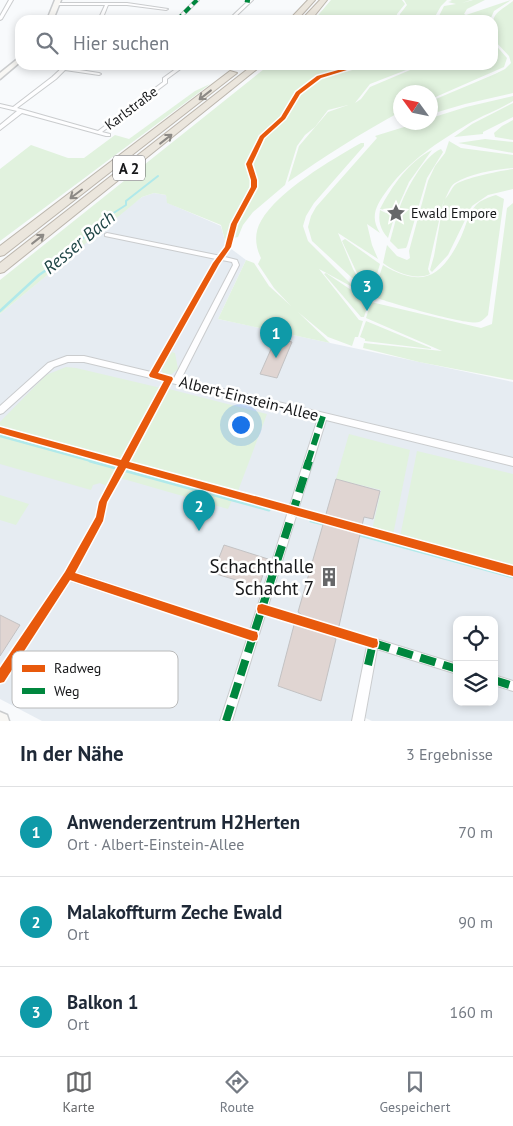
<!DOCTYPE html>
<html lang="de">
<head>
<meta charset="utf-8">
<style>
  :root { --surface:#fff; --page:#f2f2f3; --text:#1f2937; --muted:#747a83; --line:#e0e1e3; --accent:#666769 }
  body { margin:0; font-family:"PT Sans",sans-serif; background:var(--page); color:var(--text) }
  .controls { position:absolute; right:15px; bottom:15px; display:grid; overflow:hidden; border-radius:10px; box-shadow:0 2px 8px #0003 }
  .controls button { width:45px; height:45px; display:grid; place-items:center; padding:0; border:0; border-bottom:1px solid var(--line); background:var(--surface); color:var(--text); font:25px sans-serif }
  .compass { position:absolute; left:393px; top:85px; width:45px; height:45px; border-radius:50%; background:var(--surface); box-shadow:0 2px 8px #0003; rotate:303deg }
  .you { position:absolute; left:240px; top:424px; width:18px; height:18px; margin:-12px; border:4px solid #fff; border-radius:50%; background:#1a73e8; box-shadow:0 0 0 8px #1a73e833 }
  .badge { display:grid; place-items:center; width:32px; height:32px; border-radius:50%; background:var(--accent); color:#fff; font-size:16px; font-weight:700 }
  .pin { position:absolute; translate:-50% -41px; filter:drop-shadow(0 1px 2px #0008) }
  .pin::after { content:''; position:absolute; top:26px; width:18px; height:15px; background:inherit; clip-path:polygon(0 0,100% 0,50% 100%) }
  .list { margin:0; padding:0; list-style:none }
  h2 { display:flex; justify-content:space-between; align-items:center; height:65px; margin:0; padding:0 20px; font-size:21px }
  h2 small { font-size:16px; font-weight:400; color:var(--muted) }
  .list li { display:grid; grid-template-columns:32px 1fr auto; gap:15px; align-items:center; box-sizing:border-box; height:90px; padding:0 20px; border-top:1px solid var(--line) }
  .list b { display:block; font-size:19px; white-space:nowrap }
  .list p { margin:0; font-size:16px; white-space:nowrap; color:var(--muted) }
  .list em { font-size:16px; font-style:normal; color:var(--muted) }
  .icon { flex:none; width:28px; height:28px; fill:none; stroke:currentColor; stroke-width:2; stroke-linecap:round; stroke-linejoin:round }
  .map { position:relative; flex:none; width:513px; height:721px; overflow:hidden }
  .search { position:absolute; background:var(--surface); box-shadow:0 2px 8px #0003; left:15px; right:15px; top:15px; height:55px; display:flex; align-items:center; gap:12px; box-sizing:border-box; padding:0 18px; border-radius:15px; color:var(--muted); font-size:19px }
  .sheet { height:335px; background:var(--surface) }
  nav { display:flex; justify-content:space-around; align-items:center; box-sizing:border-box; height:70px; border-top:1px solid var(--line); background:var(--surface); font-size:14px; color:var(--muted) }
  nav a { display:grid; justify-items:center; gap:2px }
  nav .on { color:var(--accent) }
  .map>svg:first-child { display:block }
</style>
</head>
<body>
<div class="map">
<svg width="513" height="721" viewBox="0 0 513 721">
  <rect width="100%" height="100%" fill="#f8fafc"/>
  <!-- built -->
  <path fill="#e6ecf2" fill-rule="evenodd" d="M154,193L166,195L168,203L221,226L226,245L246,260L218,319L513,382V721H372L359,715L358,721H42L0,699V314L130,206L142,197ZM457,620H494V702H457Z"/>
  <!-- green -->
  <g fill="#e1f2de">
    <polygon points="331,0 402,0 405,4 397,14 396,20 314,20"/>
    <polygon points="404,0 447,0 441,6 433,20 399,20 400,14 407,5"/>
    <polygon points="450,0 471,0 462,3 473,0 485,0 467,9 464,14 466,15 511,0 494,11 490,20 437,20 444,6 456,4 448,2 452,1"/>
    <path d="M513,1V93L465,104L431,114V101L495,74L505,69L511,63L509,56L493,39C493,13 491,17 513,1Z"/>
    <path d="M493,42L507,58L504,67L431,99L430,92H400V112C361,133 325,156 288,182L299,146L328,112L348,105L328,110L315,127L305,135L297,146L285,185L253,212L243,225L238,237L233,238C235,219 256,200 257,184C257,178 253,171 251,165C256,140 268,135 283,119C290,112 293,101 300,94C330,62 379,65 419,65L370,84L355,103L361,99L370,87L422,65H493Z"/>
    <path d="M269,65H359L317,76L298,92L281,118L259,137L248,164C258,198 232,213 226,245L221,225L167,203L166,195L154,193L142,197L0,314V280Z"/>
    <polygon points="210,84 197,94 0,241 0,169 31,145 68,158 84,158 115,135 129,139 195,91"/>
    <path d="M513,96V101C499,110 483,115 468,124C438,142 410,160 388,189C377,204 369,216 380,233L367,224L372,245L378,259L338,233L353,269L364,289L312,241L308,227L311,216L316,207L377,138L375,136L417,123L430,122L431,118L466,107Z"/>
    <polygon points="513,103 513,117 483,132 483,134 454,137 472,124"/>
    <polygon points="513,120 513,140 495,137 494,133 502,126"/>
    <polygon points="485,139 513,142 513,153 458,143"/>
    <path d="M449,141L461,148L513,155V168C495,170 471,173 455,183C450,186 448,194 445,199C450,194 451,188 456,184C464,178 503,170 513,169V189L488,195L472,206L448,255L432,272L430,270L434,256L444,199L428,269L430,274C415,281 395,272 383,263L387,245L397,256L407,260L410,258L409,251L428,181L435,166L445,153Z"/>
    <path d="M361,143H364V146L314,203L306,216L303,226L308,241L356,289L319,269L359,320L363,321L358,337H355L352,346L328,337L298,312L330,343L218,319L246,260L254,263L269,286L291,306L274,288L258,264L261,258C255,246 254,233 261,221C278,191 331,160 361,143Z"/>
    <path d="M441,149L443,152L427,178L407,246L406,248L398,249L390,241L396,219L402,217L404,211L399,210C404,193 424,155 441,149Z"/>
    <path d="M432,150L409,182L397,209H393L392,211L380,209C392,186 409,161 432,150Z"/>
    <path d="M496,195L504,199L488,315C485,318 482,321 479,322C468,326 391,303 377,298V295L373,294L383,265C423,289 442,277 461,237C466,226 468,214 476,205C481,200 489,197 496,195Z"/>
    <polygon points="513,203 513,380 419,362 363,348 364,343 442,351 366,318 371,302 481,328 492,324 507,208"/>
    <path d="M380,210L386,213L391,212V215L394,218L388,238C380,229 378,221 380,210Z"/>
    <polygon points="345,239 380,264 371,294 368,293 356,271 342,241"/>
    <polygon points="326,273 369,302 364,317 361,317 324,274"/>
    <polygon points="366,321 431,348 431,349 365,341 365,339 360,337"/>
    <polygon points="172,352 175,353 178,369 172,374 163,374 161,367"/>
    <polygon points="66,367 76,368 161,388 121,460 0,428 0,422 46,375"/>
    <polygon points="169,389 267,414 238,491 130,462"/>
    <polygon points="0,433 118,465 107,486 100,483 93,485 91,490 0,464"/>
    <polygon points="349,434 410,450 393,535 372,530 381,490 336,479"/>
    <polygon points="417,451 513,474 513,568 451,551 451,549 436,544 435,547 400,537"/>
    <polygon points="126,467 233,498 228,509 120,478"/>
    <polygon points="0,495 29,504 16,525 0,520"/>
  </g>
  <g fill="none" stroke-linecap="round" stroke-linejoin="round">
    <!-- stream-far2 -->
    <path stroke="#b0e9ea" stroke-width="2" d="M53,265C70,252 82,236 101,225V221L126,205V201L158,176"/>
    <!-- stream-far1 -->
    <g stroke="#b0e9ea" stroke-width="2.5">
      <polyline points="0,311 39,275 55,264"/>
      <polyline points="0,436 95,462"/>
    </g>
    <!-- stream -->
    <g stroke="#b0e9ea" stroke-width="3">
      <polyline points="90,461 269,510"/>
      <polyline points="311,521 323,524"/>
      <polyline points="360,535 513,577"/>
    </g>
  </g>
  <!-- building -->
  <g fill="#e0d5d2" stroke="#c3c2c3">
    <polygon points="276,338 292,342 277,378 260,374"/>
    <polygon points="336,479 380,491 373,519 364,517 339,626 331,628 331,636 336,639 321,701 278,686 294,625 302,623 302,615 298,612"/>
    <polygon points="224,545 268,559 259,587 213,573"/>
    <polygon points="0,615 20,625 0,656"/>
  </g>
  <g fill="none" stroke-linecap="round" stroke-linejoin="round">
    <!-- minor-tunnel -->
    <polyline stroke="#d6d8da" stroke-width="10" stroke-dasharray="10 5" stroke-linecap="butt" points="296,619 337,632"/>
    <!-- minor casing -->
    <g stroke="#caccce" stroke-width="2">
      <g id="minor">
        <polygon points="9,0 13,0 2,19 0,20 0,16"/>
        <polygon points="195,0 199,0 179,20 175,20"/>
        <polygon points="249,0 253,0 232,20 228,20"/>
        <polygon points="57,3 127,3 168,9 166,10 127,5 108,5 102,20 98,20 105,5 56,5"/>
        <polygon points="65,65 70,65 67,68 99,73 101,74 99,75 65,70 56,79 17,108 98,131 163,82 163,78 181,65 186,65 167,79 167,83 102,132 110,134 110,136 106,136 22,113 0,130 0,125 17,111 0,107 0,104 13,107 52,77"/>
        <path d="M107,233L221,256L237,260L239,265L181,379L513,458V466L326,420L268,606L296,614L300,615L301,619L300,623L296,624L265,615L232,721H220L247,639L68,580L65,578L63,575L65,572L68,570L250,630L318,418L84,362H68L54,367L3,413L0,414V406L48,363L67,356H84L151,372L213,263L216,259L105,236V234ZM222,260L232,262L233,265L174,378L158,374L219,264Z"/>
        <polygon points="337,627 457,664 457,674 377,649 364,721 352,721 367,646 333,636 332,632 333,628"/>
        <polygon points="494,675 513,681 513,691 494,685"/>
      </g>
    </g>
    <!-- secondary casing -->
    <g stroke="#caccce" stroke-width="3">
      <g id="secondary">
        <polygon points="55,0 61,0 53,20 47,20"/>
        <polygon points="20,57 20,62 0,79 0,73"/>
        <polygon points="0,712 7,715 9,721 0,721"/>
      </g>
    </g>
    <!-- motorway casing -->
    <g stroke="#bcb6ad" stroke-width="2">
      <g id="motorway">
        <polygon points="308,0 315,0 297,20 289,20"/>
        <polygon points="320,0 327,0 311,20 305,20 305,16"/>
        <polygon points="253,65 262,65 4,272 0,273 0,263"/>
        <polygon points="230,71 237,73 4,255 0,256 0,246"/>
      </g>
    </g>
    <!-- minor -->
    <use href="#minor" fill="#fefeff" fill-rule="evenodd"/>
    <!-- secondary -->
    <use href="#secondary" fill="#f8f7f4" fill-rule="evenodd"/>
    <!-- motorway -->
    <use href="#motorway" fill="#ebe6dd" fill-rule="evenodd"/>
    <!-- quiet-far2 -->
    <g stroke="#00873e" stroke-width="4" stroke-dasharray="7 4" stroke-linecap="butt">
      <polyline points="245,0 250,1"/>
      <polyline points="177,20 197,0"/>
    </g>
    <!-- quiet-far1 -->
    <polyline stroke="#00873e" stroke-width="6" stroke-dasharray="12 6" stroke-linecap="butt" points="308,462 323,416"/>
    <!-- quiet -->
    <g stroke="#00873e" stroke-width="8" stroke-dasharray="16 8" stroke-linecap="butt">
      <polyline points="368,665 373,643 457,669"/>
      <polyline points="494,680 513,686"/>
      <polyline points="226,721 309,461"/>
    </g>
    <!-- cycleway casing -->
    <g stroke="#fff" stroke-width="3">
      <g id="cycleway">
        <polygon points="356,65 363,65 321,78 300,94 285,119 264,138 252,164 257,180 257,187 237,224 231,247 219,264 158,373 172,377 173,379 129,462 513,566 513,576 126,468 107,502 103,521 75,573 253,631 257,632 258,636 257,640 253,641 70,580 4,682 0,683 0,668 65,572 96,517 99,502 118,466 0,433 0,427 121,460 164,381 150,377 149,375 213,263 225,247 231,224 251,187 251,180 246,164 260,136 281,117 296,92 317,76"/>
        <polygon points="262,604 373,638 377,639 378,643 377,647 373,648 262,614 258,613 257,609 258,605"/>
      </g>
    </g>
    <!-- cycleway -->
    <use href="#cycleway" fill="#e8590c" fill-rule="evenodd"/>
  </g>
  <!-- one-way arrows -->
  <defs><path id="oneway-shaft" d="M-6 0H5M1.5-3L5.5 0L1.5 3" fill="none" stroke-width="1.6" stroke-linecap="round" stroke-linejoin="round" transform="scale(1.25)"/></defs>
  <g stroke="#8c8985">
    <use href="#oneway-shaft" transform="translate(205 95) rotate(142)"/>
    <use href="#oneway-shaft" transform="translate(166 139) rotate(-38)"/>
    <use href="#oneway-shaft" transform="translate(76 194) rotate(143)"/>
    <use href="#oneway-shaft" transform="translate(38 239) rotate(-38)"/>
  </g>
  <!-- icons -->
  <defs>
    <g id="sight-bare" transform="scale(1.5)"><path d="M0-6L1.8-2.2L6-1.7L2.9 1.2L3.7 5.4L0 3.3L-3.7 5.4L-2.9 1.2L-6-1.7L-1.8-2.2Z" fill="#666769" stroke="#fff" stroke-width="2.5" paint-order="stroke"/></g>
    <g id="building-bare" transform="scale(1.5)"><path d="M-4-6H4V6H1V3H-1V6H-4ZM-2.5-4.3h1.7v1.8h-1.7ZM.8-4.3h1.7v1.8H.8ZM-2.5-1h1.7V.8h-1.7ZM.8-1h1.7V.8H.8Z" fill="#666769" stroke="#fff" stroke-width="2.5" paint-order="stroke"/></g>
  </defs>
  <g fill-rule="evenodd">
    <use href="#sight-bare" x="396" y="213"/>
    <use href="#building-bare" x="329" y="577"/>
  </g>
  <g text-anchor="middle" dominant-baseline="central" stroke-width="5" stroke-linejoin="round" paint-order="stroke">
    <!-- far-street labels -->
    <g font-size="14" fill="#17181a" stroke="#fff">
      <text transform="translate(131 108) rotate(-37)">Karlstraße</text>
    </g>
    <!-- far-poi labels -->
    <g font-size="14" fill="#17181a" stroke="#fff" text-anchor="start">
      <text x="411" y="213">Ewald Empore</text>
    </g>
    <!-- shield labels -->
    <rect fill="#fff" stroke="#5d5d5f" stroke-width="1" x="113" y="155.5" width="32" height="25" rx="4"/>
    <g font-size="15" font-weight="bold" fill="#17181a">
      <text x="129" y="168">A 2</text>
    </g>
    <!-- street labels -->
    <g font-size="16" fill="#17181a" stroke="#fff">
      <text transform="translate(249 398) rotate(14)">Albert-Einstein-Allee</text>
    </g>
    <!-- water labels -->
    <g font-size="18" font-style="italic" fill="#204647" stroke="#fff">
      <text transform="translate(79 242) rotate(-40)">Resser Bach</text>
    </g>
    <!-- near-poi labels -->
    <g font-size="19" fill="#17181a" stroke="#fff" text-anchor="end">
      <text x="314" y="566">Schachthalle<tspan x="314" dy="22">Schacht 7</tspan></text>
    </g>
  </g>
  <!-- legend -->
  <rect x="12" y="651" width="166" height="57" rx="8" fill="#fff" stroke="#b9baba" stroke-width="1"/>
  <rect x="22" y="665" width="23" height="7" fill="#e8590c"/>
  <rect x="22" y="688" width="23" height="6" fill="#00873e"/>
  <g font-size="14" fill="#17181a">
    <text x="54" y="673">Radweg</text>
    <text x="54" y="696">Weg</text>
  </g>
</svg>
<div class="controls">
<button><svg class="icon" aria-label="locate" viewBox="0 0 24 24"><circle cx="12" cy="12" r="6"/><path d="M12 2v4M12 18v4M2 12h4M18 12h4"/></svg></button>
<button><svg class="icon" aria-label="layers" viewBox="0 0 24 24"><path d="M12 4l9 5-9 5-9-5zM3 14l9 5 9-5"/></svg></button>
</div>
<svg class="compass" viewBox="-18 -18 36 36"><path d="M0-13l5 13h-10z" fill="#e53935"/><path d="M0 13l5-13h-10z" fill="#747a83"/></svg>
<div class="you"></div>
<div class="pin badge" style="left:276px;top:358px;background:#0f9aa8">1</div>
<div class="pin badge" style="left:199px;top:531px;background:#0f9aa8">2</div>
<div class="pin badge" style="left:367px;top:311px;background:#0f9aa8">3</div>
<div class="search"><svg class="icon" aria-label="search" viewBox="0 0 24 24"><circle cx="10" cy="10" r="6"/><path d="M15 15l6 6"/></svg>Hier suchen</div>
</div>
<section class="sheet">
<h2>In der Nähe<small>3 Ergebnisse</small></h2>
<ul class="list">
<li><span class="badge" style="background:#0f9aa8">1</span><div><b>Anwenderzentrum H2Herten</b><p>Ort · Albert-Einstein-Allee</p></div><em>70 m</em></li>
<li><span class="badge" style="background:#0f9aa8">2</span><div><b>Malakoffturm Zeche Ewald</b><p>Ort</p></div><em>90 m</em></li>
<li><span class="badge" style="background:#0f9aa8">3</span><div><b>Balkon 1</b><p>Ort</p></div><em>160 m</em></li>
</ul>
</section>
<nav>
<a class="on"><svg class="icon" aria-label="map" viewBox="0 0 24 24"><path d="M3 6l6-2 6 2 6-2v14l-6 2-6-2-6 2zM9 4v14M15 6v14"/></svg>Karte</a>
<a><svg class="icon" aria-label="directions" viewBox="0 0 24 24"><path d="M12 3l9 9-9 9-9-9zM9 14v-3h6M13 9l2 2-2 2"/></svg>Route</a>
<a><svg class="icon" aria-label="saved" viewBox="0 0 24 24"><path d="M7 4h10v16l-5-4-5 4z"/></svg>Gespeichert</a>
</nav>
</body>
</html>
